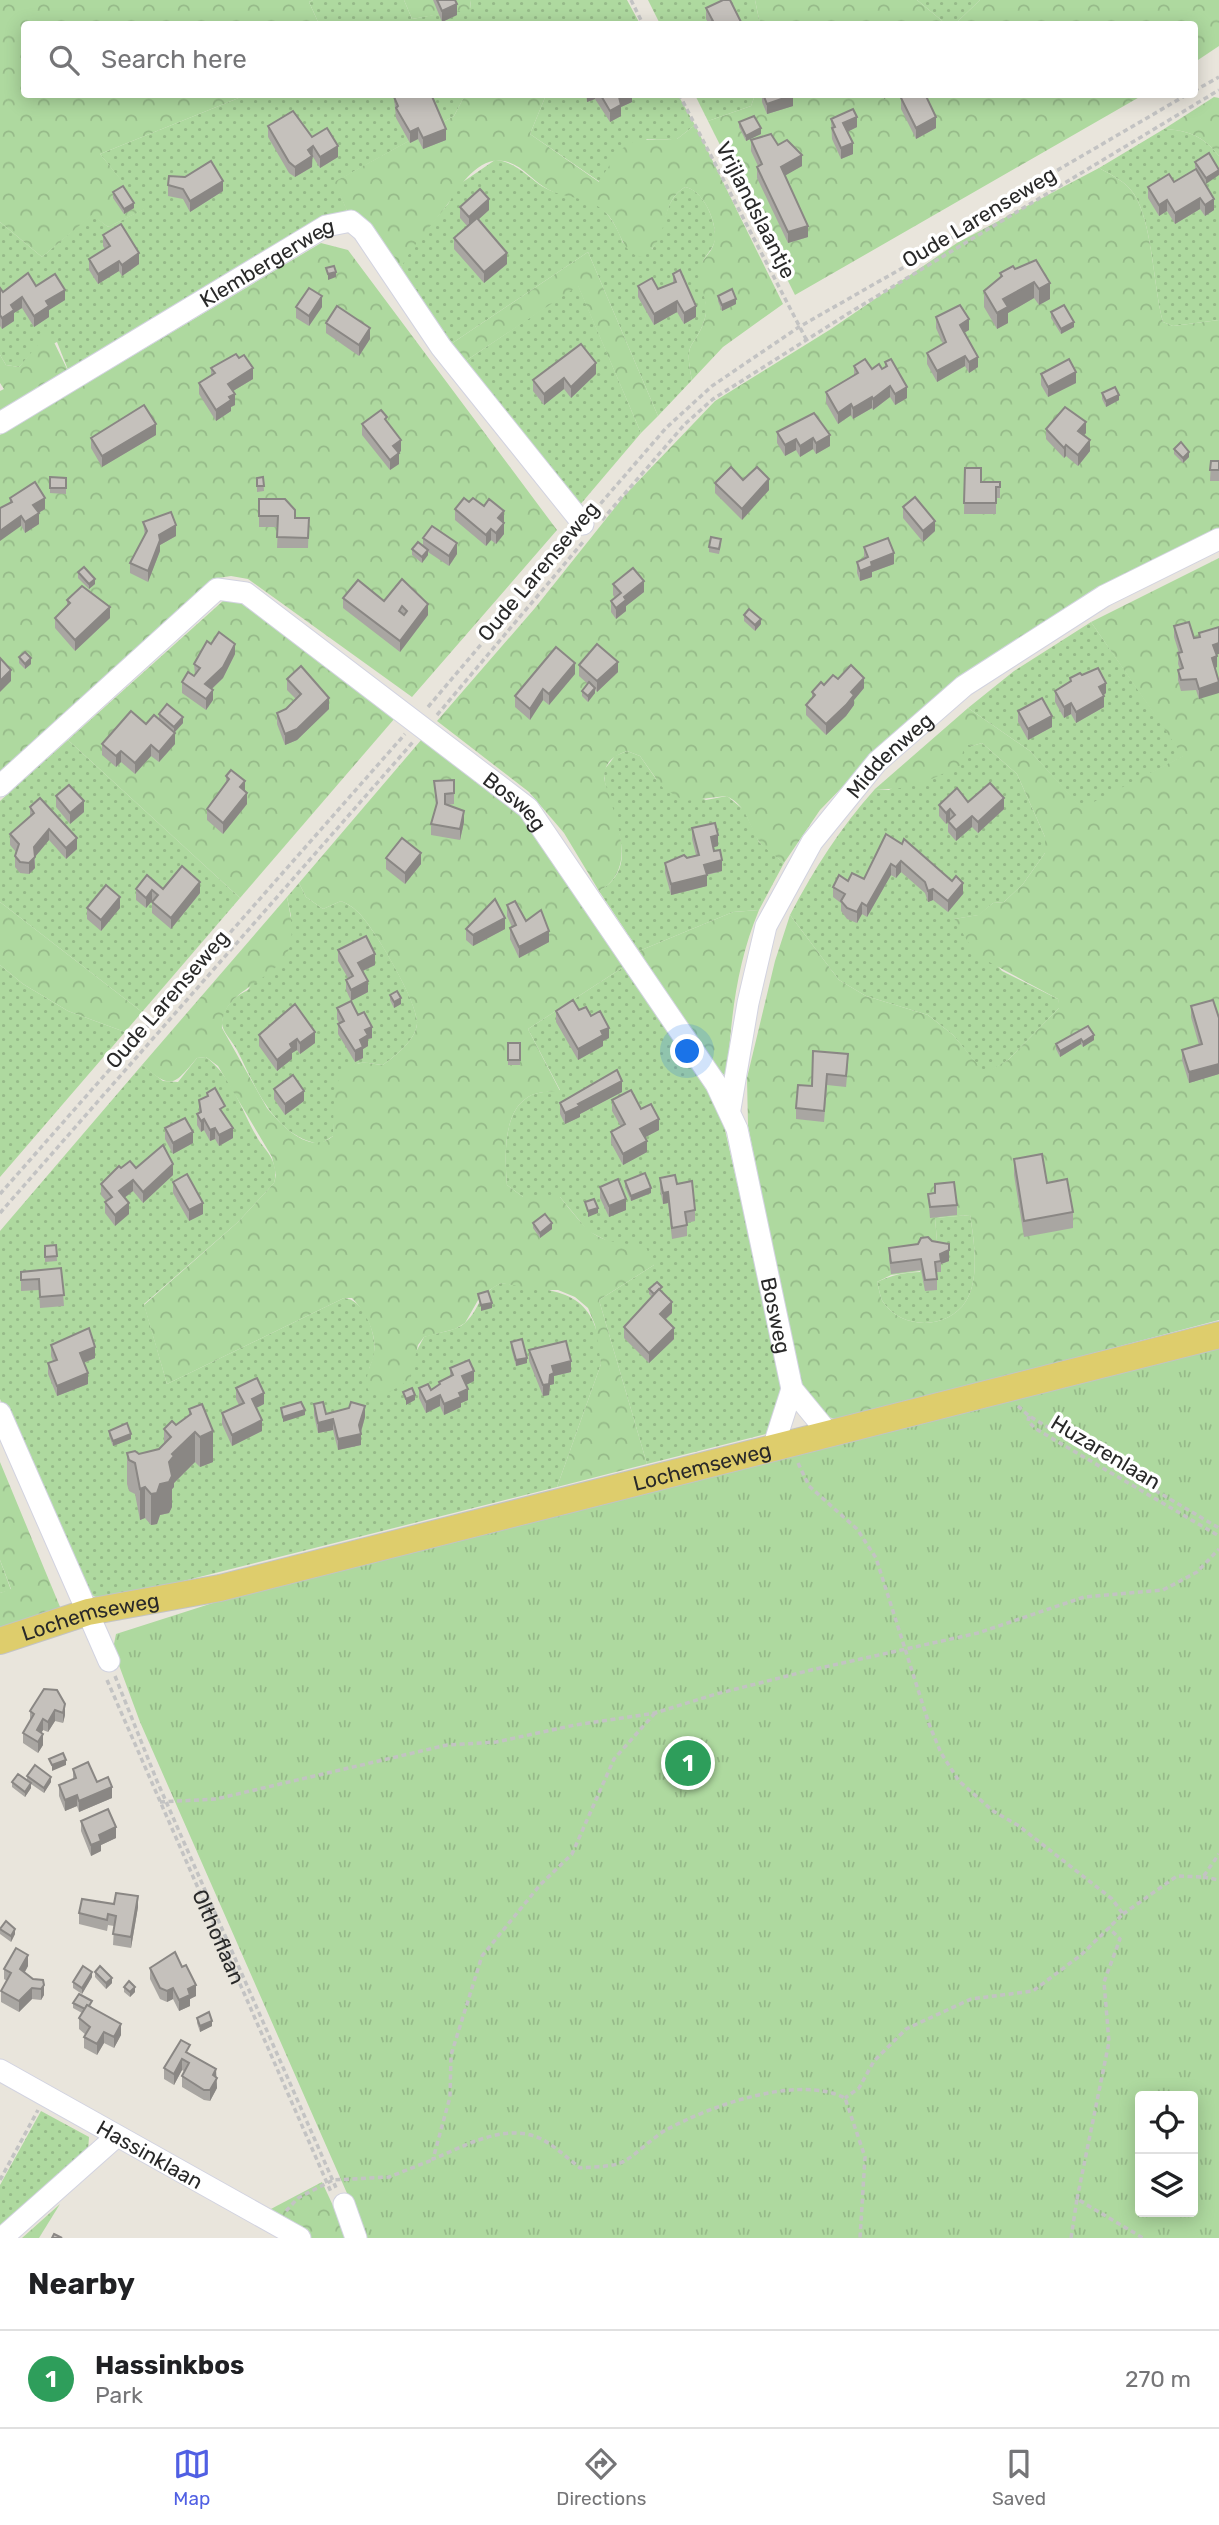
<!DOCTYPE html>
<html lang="en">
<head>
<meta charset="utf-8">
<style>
  :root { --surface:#fff; --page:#f2f2f2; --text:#202124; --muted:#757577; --line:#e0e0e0; --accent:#505fe3 }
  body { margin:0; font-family:Rubik,sans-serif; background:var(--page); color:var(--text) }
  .controls { position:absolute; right:21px; bottom:21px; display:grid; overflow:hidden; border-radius:7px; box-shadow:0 4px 18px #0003 }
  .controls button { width:63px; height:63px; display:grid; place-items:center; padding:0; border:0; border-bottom:2px solid var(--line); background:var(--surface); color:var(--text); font:35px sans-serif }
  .you { position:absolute; left:688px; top:1052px; width:24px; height:24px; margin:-18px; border:5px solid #fff; border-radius:50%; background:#1a73e8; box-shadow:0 0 0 10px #1a73e833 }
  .badge { display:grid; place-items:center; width:46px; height:46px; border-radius:50%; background:var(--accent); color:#fff; font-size:23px; font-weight:700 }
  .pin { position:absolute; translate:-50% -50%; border:4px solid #fff; box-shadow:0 2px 7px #0006 }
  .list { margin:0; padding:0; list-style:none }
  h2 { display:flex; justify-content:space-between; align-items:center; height:91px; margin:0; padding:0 28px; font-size:30px }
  h2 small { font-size:23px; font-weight:400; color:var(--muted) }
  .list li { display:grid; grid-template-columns:46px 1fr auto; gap:21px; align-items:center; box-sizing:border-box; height:98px; padding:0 28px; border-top:2px solid var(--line) }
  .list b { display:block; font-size:26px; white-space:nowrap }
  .list p { margin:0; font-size:23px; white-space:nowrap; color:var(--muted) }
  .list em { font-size:23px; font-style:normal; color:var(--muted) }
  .icon { flex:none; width:38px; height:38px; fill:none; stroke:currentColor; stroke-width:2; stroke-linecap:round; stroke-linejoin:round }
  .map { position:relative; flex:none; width:1219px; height:2238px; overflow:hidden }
  .search { position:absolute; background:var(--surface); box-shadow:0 4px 18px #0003; left:21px; right:21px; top:21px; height:77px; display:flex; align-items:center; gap:18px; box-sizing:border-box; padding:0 24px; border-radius:7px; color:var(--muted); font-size:26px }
  .sheet { height:189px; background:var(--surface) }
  nav { display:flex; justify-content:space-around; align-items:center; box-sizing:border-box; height:98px; border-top:2px solid var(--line); background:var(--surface); font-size:19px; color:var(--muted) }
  nav a { display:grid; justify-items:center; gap:4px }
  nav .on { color:var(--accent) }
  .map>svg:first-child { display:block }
</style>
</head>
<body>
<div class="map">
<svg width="1219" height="2238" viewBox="0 0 1219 2238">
  <defs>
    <pattern id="grass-dots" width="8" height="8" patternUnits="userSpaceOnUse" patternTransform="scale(1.75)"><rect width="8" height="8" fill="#aed99f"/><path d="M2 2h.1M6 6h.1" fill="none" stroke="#96ba89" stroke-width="1.8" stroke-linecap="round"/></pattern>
    <pattern id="forest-crowns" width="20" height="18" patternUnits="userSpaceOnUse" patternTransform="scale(1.75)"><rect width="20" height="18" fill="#aed99f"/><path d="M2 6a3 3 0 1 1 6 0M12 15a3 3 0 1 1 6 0" fill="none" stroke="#96ba89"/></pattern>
    <pattern id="park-tufts" width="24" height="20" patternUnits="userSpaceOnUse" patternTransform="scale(1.75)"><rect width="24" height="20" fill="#aed99f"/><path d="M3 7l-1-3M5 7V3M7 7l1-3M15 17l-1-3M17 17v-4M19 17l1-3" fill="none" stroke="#96ba89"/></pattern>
  </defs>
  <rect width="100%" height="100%" fill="#e9e5dc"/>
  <!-- grass -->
  <g fill="url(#grass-dots)">
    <polygon points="313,0 404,0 412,19 471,8 470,0 627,0 640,24 319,24 309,2"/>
    <polygon points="648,0 755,0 760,24 660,24"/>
    <polygon points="917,0 980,0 955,24 946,24"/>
    <polygon points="246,95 465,95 454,116 335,182 348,213 338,212 323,221 70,375 57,342 30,355 19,367 6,365 0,355 0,222 42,257 92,214 108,227 144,209 100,154"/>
    <polygon points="546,95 678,95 695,125 677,139 647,139 600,182 530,134"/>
    <polygon points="695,95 755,95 751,106 708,121"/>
    <path d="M1164,129C1189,130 1204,137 1219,156V320L1173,326L1163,322C1153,287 1153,224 1134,194C1126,182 1112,175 1099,168Z"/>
    <path d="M495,160C519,162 528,179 547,189C557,194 569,194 580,196C602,201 616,223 623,243L652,249C667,229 662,201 685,187C704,190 717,223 715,240C713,250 704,256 702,264C698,282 710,301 705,318C695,351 683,337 692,380L658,416L588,252L448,346L400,270L408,251L448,204L457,186Z"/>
    <polygon points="578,285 641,433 579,506 461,364"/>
    <polygon points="1091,622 1184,756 1082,809 1030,751 968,708 1014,671"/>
    <polygon points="68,740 240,898 142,1012 0,902 0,801"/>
    <path d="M964,743L972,746L982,743L1017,774L1045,837V853L1023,884L1004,902L993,903L979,915L954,919L1002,971L1058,999L1060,1007L1008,1060L985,1074L953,1035L928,1015L866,996L839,980L790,915C814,869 840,828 875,789L889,790Z"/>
    <path d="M627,751L640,756L656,779L706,800L727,796L744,810L759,842L784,863L759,910L733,912L639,951L599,891C648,863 603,809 604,770L615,756Z"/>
    <path d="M299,883L306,897L323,909L341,901C348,904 353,907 359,913C374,928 419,1003 417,1024C415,1041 396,1055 383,1065C376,1065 368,1062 361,1063C337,1065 335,1116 333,1136L320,1144C274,1136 256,1088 237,1050C233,1042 221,1031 222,1022C223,1007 235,996 248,990L291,916L287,897Z"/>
    <polygon points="0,965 23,984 68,1011 125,1032 0,1177"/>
    <path d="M625,966L721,1112L783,1386L770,1433L647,1464L599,1300L654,1265L588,1231L560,1197H523L507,1185C505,1159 502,1113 528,1097C537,1091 550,1092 560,1090L528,1029Z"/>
    <path d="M206,1057C233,1078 241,1110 258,1139C263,1147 270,1153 273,1162C276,1170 276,1176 274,1183L238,1222L144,1304L167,1384L344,1298C364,1299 377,1334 374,1353C374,1358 371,1364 369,1369L417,1350L424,1337C437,1332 455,1332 465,1323C482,1307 475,1296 501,1283C562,1291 599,1290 601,1364L557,1487L104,1601L92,1595L75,1568L0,1399V1231L142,1065L163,1081L178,1082L197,1058Z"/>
    <path d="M970,1215C974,1239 980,1279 966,1301C948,1330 902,1330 883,1302C880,1297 879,1288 877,1282C895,1273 915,1270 936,1273L938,1253L935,1218Z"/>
    <polygon points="0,1560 11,1590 0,1593"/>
    <polygon points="41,2111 89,2137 88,2151 0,2229 0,2185"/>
  </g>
  <!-- forest -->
  <g fill="url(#forest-crowns)" fill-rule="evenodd">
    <polygon points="0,0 313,0 309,2 319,24 24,24 24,94 246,95 100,154 145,209 108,227 92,215 42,257 0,222"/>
    <polygon points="404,0 470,0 471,9 412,19"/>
    <polygon points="755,0 917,0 946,24 760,24"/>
    <polygon points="980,0 1219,0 1219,46 1195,62 1194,24 955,24"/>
    <path d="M465,95H546L530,134L599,182C628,136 625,140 677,139L695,125L783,304L723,347L692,380C683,337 695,351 705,318C709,303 699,285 700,269C701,260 710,254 713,246C721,228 704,190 685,187C664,200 668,221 658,240C655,247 648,252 643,257C621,255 621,228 607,214C589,195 570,200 549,190C533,182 523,165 504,161C477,156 459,188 447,205C431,227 412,244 400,270L348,213L334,182L454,116Z"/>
    <polygon points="755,95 1143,95 795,295 708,121 751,106"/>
    <path d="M1214,97L1219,98V156C1204,137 1189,130 1164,129Z"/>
    <path d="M1099,168C1112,175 1126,182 1134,194C1153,224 1153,287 1163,322L1173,326L1219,320V535L888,740L820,810L784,863C776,856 764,849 758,840C748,824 747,805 726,796L684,801L662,787L640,756L627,751C613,756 604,763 604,778C612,813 642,867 599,891L564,833L529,792L437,721L535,608L625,495L715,401L831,329L957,243Z"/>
    <polygon points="321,243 348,250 557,530 412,697 248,579 231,576 212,579 0,773 0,435"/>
    <polygon points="588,252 658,416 641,433 578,286 461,364 448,346"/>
    <polygon points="46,335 51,336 70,375 0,417 0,391 4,389 0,383 0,355 6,365 19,367"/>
    <path d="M1219,558V1320L840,1420L824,1416L799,1381L748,1126L747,1078L775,961L790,915L839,980L866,996L928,1015L953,1035L985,1073L1008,1060L1059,1008L1058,999L976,955L954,919L978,915L993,903L1004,902L1023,884L1045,853V837L1017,774L982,743L972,746L964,744L961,765C931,780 909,791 875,789L968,708L1030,751L1082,808L1183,756L1091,622ZM970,1215C974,1239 980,1279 966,1301C948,1330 902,1330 883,1302C880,1297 879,1288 877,1282L891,1275L920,1271L925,1292L938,1290L936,1273L941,1272L940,1265L949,1261V1255L938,1253L935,1218Z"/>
    <polygon points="224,600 242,601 395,718 240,898 68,740"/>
    <path d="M422,739L521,815L625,966L528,1029L560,1091C550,1092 538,1091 528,1097C502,1113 505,1159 507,1185L523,1197H560C591,1235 594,1243 645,1245L654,1265L599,1300L647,1464L557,1487L601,1364L595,1325L588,1308L575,1297L558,1290H538L501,1283L481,1295L465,1323L455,1329L424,1337L418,1345L410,1379C399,1388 364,1410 367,1379C367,1370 373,1361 374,1352C377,1333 365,1311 352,1298H344L167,1384L144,1305L238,1222L274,1183L276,1175L272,1157L218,1066L206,1057L197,1058C173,1086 172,1090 142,1065L287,897C290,912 294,930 290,946C279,982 220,988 222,1028L267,1108C282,1126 310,1156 333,1136C335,1114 328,1066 361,1063C367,1062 376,1065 383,1065C396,1055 415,1041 417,1024C419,1004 374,928 359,913C353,907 348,904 341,901L323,909L306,897L299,883Z"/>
    <polygon points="0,902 142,1012 125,1032 68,1011 23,984 0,965"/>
    <path d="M759,910C736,965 731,1019 727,1078L711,1061L639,951L733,912Z"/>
    <polygon points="0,1462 63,1614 0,1630 0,1593 11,1589 0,1560"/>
    <polygon points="322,2182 348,2238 310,2238 269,2210"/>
    <polygon points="60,2204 39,2238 22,2238"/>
  </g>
  <!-- park -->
  <path fill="url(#park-tufts)" fill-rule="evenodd" d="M1219,1348V2238H361L357,2216L140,1722L113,1649L116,1634L216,1602ZM1140,2096H1193V2212H1140Z"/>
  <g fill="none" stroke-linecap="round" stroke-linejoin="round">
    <!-- minor casing -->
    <g stroke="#d2d3e0" stroke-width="23">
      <g id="minor">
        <path id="s2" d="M0,423L326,226L351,221L363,231L441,347L583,524"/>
        <path id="s3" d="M0,786L217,589L246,593L528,808L716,1084L737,1129L792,1389L773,1448"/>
        <path id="s4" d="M730,1109L748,1003L766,926L812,842L877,762L964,686L1104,596L1219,539"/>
        <polyline points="792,1389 829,1434"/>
        <polyline points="0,1413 109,1661"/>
        <path id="s5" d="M0,2070L300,2238"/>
        <polyline points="344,2204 356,2238"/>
        <polyline points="2,2238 117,2136"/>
      </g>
    </g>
    <!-- major casing -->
    <g stroke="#c3c3c3" stroke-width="28">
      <g id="major">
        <path id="s6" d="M0,1641L88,1612L220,1588L1219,1335"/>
      </g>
    </g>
    <!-- path -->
    <g stroke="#c3c3c3" stroke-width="3.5" stroke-dasharray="5 3.5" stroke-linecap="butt">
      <polyline points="631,0 643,24"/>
      <polyline points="1194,91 1219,77"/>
      <polyline points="679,94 806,339"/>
      <polyline points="595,510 666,428 712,386 799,327 927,254 1039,181 1188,94"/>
      <polyline points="602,520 685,424 713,399 849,313 1219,90"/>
      <polyline points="428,707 572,537"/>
      <polyline points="437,715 583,542"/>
      <polyline points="0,1194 405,734"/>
      <polyline points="0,1213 413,742"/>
      <polyline points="1018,1406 1029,1416 1219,1528"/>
      <polyline points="1029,1416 1028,1421 1036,1429 1219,1536"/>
      <polyline points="798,1463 809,1486 857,1529 876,1558 929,1724 941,1753 959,1781 993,1811 1019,1826 1112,1899 1123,1914 1081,1955 1033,1991 971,1999 906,2029 874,2061 859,2088 845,2098"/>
      <polyline points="115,1676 157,1781 337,2190"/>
      <path id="s1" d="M107,1680L331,2192"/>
      <path d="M655,1713L614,1759L572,1854L540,1885L482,1956L451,2055L450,2097L433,2159C463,2147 500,2125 534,2136C550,2141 567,2158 580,2168C592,2167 606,2167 618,2164C634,2158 650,2139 666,2130C710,2106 798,2074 845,2098L865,2157L860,2238"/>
      <polyline points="160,1802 216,1799 447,1745 496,1742 575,1725 655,1713 716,1694 811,1670 978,1633 1084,1597 1163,1590 1197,1572 1219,1549"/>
      <polyline points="1203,1877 1219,1880"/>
      <polyline points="1123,1914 1177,1876 1203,1877 1219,1854"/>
      <polyline points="0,2180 38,2110"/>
      <polyline points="1077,2199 1109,2042 1104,1982 1120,1939 1108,1927"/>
      <polyline points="286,2211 298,2198 333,2180 389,2177 432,2160"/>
      <polyline points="1071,2238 1077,2199 1143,2238"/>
    </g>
    <!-- minor -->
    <use href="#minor" stroke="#fff" stroke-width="21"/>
    <!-- major -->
    <use href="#major" stroke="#decd6c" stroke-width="26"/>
  </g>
  <!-- wall -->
  <g fill="#a9a6a2">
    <polygon points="433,0 455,0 457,15 442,22"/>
    <polygon points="706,8 742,24 709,24 706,19"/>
    <polygon points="396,94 431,94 446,140 423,149 418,139 410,143 396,118 394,97 397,96"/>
    <polygon points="586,94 632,94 632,102 621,107 621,116 610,122 595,99 587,102"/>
    <polygon points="762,94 793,94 793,106 767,114 762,102"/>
    <polygon points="901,98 936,128 916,139 901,109"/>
    <polygon points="831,119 857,127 847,132 853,154 841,159 832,139"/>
    <polygon points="739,122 761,134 746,141 739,127"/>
    <polygon points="268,126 312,137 338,157 320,168 313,157 312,158 312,167 295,177 289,173 268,137"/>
    <polygon points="751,140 778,145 802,166 785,175 808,237 788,243 757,178 757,167 758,166 751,151"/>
    <polygon points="1209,153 1206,184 1195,167 1195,162"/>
    <polygon points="1196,169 1214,210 1205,216 1200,209 1175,224 1167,211 1159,216 1148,198 1148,187 1174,182"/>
    <polygon points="168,185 223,191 190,212 183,199 168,196"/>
    <polygon points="113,192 134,208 124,214 113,198"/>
    <polygon points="460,207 489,210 478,220 507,264 484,283 454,249 454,238 468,227 460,218"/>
    <polygon points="103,235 139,264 122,276 119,271 98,284 89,270 89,259 105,249 103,246"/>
    <polygon points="1036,260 1050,299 1039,305 1034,298 1008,313 1008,323 997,329 984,307 984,291 1000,278 1000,273 1015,269"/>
    <polygon points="673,274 696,317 684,324 677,312 654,325 638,297 638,286 658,289 673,283"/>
    <polygon points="36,286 65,300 49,310 49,317 34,327 22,308 14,313 14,321 2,329 0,326 0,288 3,292"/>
    <polygon points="718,296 736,304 722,311 718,301"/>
    <polygon points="296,307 322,307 309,326 296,318"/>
    <polygon points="1051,312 1074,327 1061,334 1051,318"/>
    <polygon points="936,317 969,330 964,333 978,367 969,373 965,366 937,382 927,364 927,353 943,344 936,328"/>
    <polygon points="326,323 370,339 359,356 326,333"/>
    <polygon points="885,362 907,398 895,405 890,397 873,410 872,408 853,419 851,415 838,424 826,403 826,392 854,375 854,366 872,369 882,369 885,367"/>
    <polygon points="211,368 253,379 233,391 235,405 231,407 231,411 216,421 199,394 199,383 211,376"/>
    <polygon points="596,374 571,398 564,389 544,405 533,391 533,380"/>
    <polygon points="1041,374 1076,383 1048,397 1041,385"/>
    <polygon points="1102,393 1119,400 1106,407 1102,399"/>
    <polygon points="814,413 830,446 816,454 813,449 800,457 796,450 785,456 777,443 777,432"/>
    <polygon points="387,422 401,451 399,453 399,464 390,470 362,435 362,424"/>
    <polygon points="1046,429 1086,433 1084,435 1090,451 1078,466 1066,456 1064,458 1046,439"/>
    <polygon points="156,435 102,467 91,448 91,438"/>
    <polygon points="1174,449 1189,457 1183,463 1174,454"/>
    <polygon points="1211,461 1219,461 1219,481 1210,481"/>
    <polygon points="965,468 981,482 1000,482 1000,498 996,498 996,514 964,514"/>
    <polygon points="50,477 66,478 66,494 50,493"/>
    <polygon points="263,477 264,491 257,492 257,478"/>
    <polygon points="743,480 769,490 742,520 715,493 715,483"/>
    <polygon points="10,498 45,509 38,513 39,524 25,533 10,503"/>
    <polygon points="259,499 295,518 309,518 308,548 277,548 278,527 259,527"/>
    <polygon points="469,502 504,522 504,534 496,544 491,540 486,546 455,520 455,509"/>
    <polygon points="903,507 935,531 923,542 903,518"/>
    <polygon points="143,522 176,536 160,545 160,551 148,582 130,573 130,563 145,536"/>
    <polygon points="423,538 457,554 449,566 428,552 428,555 422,563 412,555 412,549 423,546"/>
    <polygon points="721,544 719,554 709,552 709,547"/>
    <polygon points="864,547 894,564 872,572 872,577 860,581 857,573 857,562 864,559"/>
    <polygon points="78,572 95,584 89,589 78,578"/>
    <polygon points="613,584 644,592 626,606 626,611 616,619 611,612 611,601 615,598 613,595"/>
    <polygon points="343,598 384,601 428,615 400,652 343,608"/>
    <polygon points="67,600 110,618 75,651 55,628 55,618 67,606"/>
    <polygon points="744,615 761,624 755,631 744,621"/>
    <polygon points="1174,626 1194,638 1199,637 1199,633 1219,627 1219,654 1216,654 1217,667 1215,668 1199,699 1196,690 1181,691 1178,680 1178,670 1180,669 1178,664 1179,653 1174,637"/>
    <polygon points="235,654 223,678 212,689 213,700 206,710 182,693 182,682 195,675 194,664"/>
    <polygon points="19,657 31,664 25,669 19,663"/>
    <polygon points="579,665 618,672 597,692 595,690 595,693 588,702 582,696 582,691 588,684 579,676"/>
    <polygon points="575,674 549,705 543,700 530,720 515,707 515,696"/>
    <polygon points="1082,675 1106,693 1104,695 1104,707 1076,723 1071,714 1064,718 1055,702 1055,691 1070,682 1070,678"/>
    <polygon points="287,679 329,709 297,740 285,745 277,724 277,713 286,709 296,699 287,690"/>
    <polygon points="838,679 864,688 854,700 854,705 846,716 826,735 806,715 806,705 812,698 812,692 824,685"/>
    <polygon points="1018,711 1052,727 1028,740 1018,722"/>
    <polygon points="159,714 183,723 174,733 159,720"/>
    <polygon points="146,724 175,744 159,762 151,756 135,774 121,762 116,767 102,755 102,744"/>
    <polygon points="226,776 245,791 247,804 223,834 207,820 207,809 226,783"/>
    <polygon points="454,780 454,804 447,805 464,822 460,840 431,835 431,824 436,806 434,781"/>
    <polygon points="56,796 84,812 70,824 56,807"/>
    <polygon points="968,802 1004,809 978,833 972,827 956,841 948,832 948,821 950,820 946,824 939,816 939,805"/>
    <polygon points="30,807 77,849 66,859 49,840 35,857 35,868 29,874 20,873 15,867 15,856 16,852 10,845 10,834 30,817"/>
    <polygon points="692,828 718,846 713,847 722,871 707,875 707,886 671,895 665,873 665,863 696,855 692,839"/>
    <polygon points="886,834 952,881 963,894 948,912 933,900 928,902 925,893 901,872 896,878 891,875 867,917 862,914 857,923 847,919 841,911 841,903 833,897 833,887 848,881 864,879"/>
    <polygon points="386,858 421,864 405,884 386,869"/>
    <polygon points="136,889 163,889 200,893 171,929 152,913 152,901 146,908 136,900"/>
    <polygon points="507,905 526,921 549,942 519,958 510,939 510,928 512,927 507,916"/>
    <polygon points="87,908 120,908 101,931 87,919"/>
    <polygon points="466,929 505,929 473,946 466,940"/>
    <polygon points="338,950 375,965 363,971 368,992 351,1001 346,990 346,980 348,978 338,961"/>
    <polygon points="390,995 401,1004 394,1008 390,1000"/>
    <polygon points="295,1004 315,1043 300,1054 297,1050 292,1053 292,1059 277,1071 259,1046 259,1035"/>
    <polygon points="1191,1006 1219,1018 1219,1074 1189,1083 1182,1060 1182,1050 1199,1045 1191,1017"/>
    <polygon points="337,1008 358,1015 372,1038 368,1039 368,1046 363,1049 363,1058 355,1062 338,1034 338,1024 339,1023 337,1019"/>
    <polygon points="579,1010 591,1016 609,1038 603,1041 603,1046 578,1060 556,1022 556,1011"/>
    <polygon points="1088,1026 1094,1040 1083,1047 1081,1044 1060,1057 1056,1049 1056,1044"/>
    <rect x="508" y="1043" width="12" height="22"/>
    <polygon points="813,1051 848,1065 846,1087 827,1085 824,1122 796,1119 796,1108 812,1086"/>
    <polygon points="274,1089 304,1101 285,1115 274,1099"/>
    <polygon points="622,1092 580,1114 580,1117 565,1124 560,1114 560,1103"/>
    <polygon points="207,1093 225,1115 233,1138 219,1146 215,1139 210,1141 204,1130 201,1132 197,1125 197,1114 199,1113 199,1100 207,1096"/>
    <polygon points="612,1100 641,1109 659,1130 645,1137 647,1152 623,1165 611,1143 611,1132 621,1127 612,1111"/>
    <polygon points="165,1128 193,1143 173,1154 165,1139"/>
    <polygon points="1014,1159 1047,1183 1073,1212 1073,1228 1024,1237 1014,1175"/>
    <polygon points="121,1168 136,1168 173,1175 143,1203 133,1191 124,1198 129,1214 115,1226 105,1213 105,1202 106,1201 101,1195 101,1184"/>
    <polygon points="660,1178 677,1184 695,1210 695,1221 687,1223 687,1236 672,1239 668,1203 663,1204 660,1189"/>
    <polygon points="625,1181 651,1193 631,1201 625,1187"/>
    <polygon points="173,1182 203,1214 189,1221 173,1193"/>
    <polygon points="600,1187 626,1210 609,1217 600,1198"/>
    <polygon points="928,1194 957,1205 957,1215 930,1218"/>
    <polygon points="533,1223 552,1229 540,1238 533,1228"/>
    <polygon points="56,1245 57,1261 45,1262 45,1246"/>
    <polygon points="889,1248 949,1261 941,1264 941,1272 937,1272 937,1290 925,1291 921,1270 891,1274 889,1259"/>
    <polygon points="61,1268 64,1306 40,1308 39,1290 21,1291 21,1272"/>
    <polygon points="649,1289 662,1291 672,1313 666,1319 674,1339 649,1363 624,1338 624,1327 652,1297 649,1294"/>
    <polygon points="511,1342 527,1363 516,1366 511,1348"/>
    <polygon points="51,1345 95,1358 84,1363 88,1384 57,1396 48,1374 48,1363 53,1361 51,1356"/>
    <polygon points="529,1350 571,1372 554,1376 554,1384 550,1385 549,1395 543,1396 529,1361"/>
    <polygon points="450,1368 474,1381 466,1385 468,1400 461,1403 461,1407 444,1415 440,1406 426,1413 419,1398 419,1388 431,1390 439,1385 439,1382 450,1377"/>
    <polygon points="236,1388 264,1404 256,1408 262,1431 232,1446 222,1424 222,1413 239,1405 236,1399"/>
    <polygon points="314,1404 326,1414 365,1417 361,1432 361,1445 338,1450 333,1430 318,1433 314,1415"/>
    <polygon points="189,1409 213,1462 200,1467 195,1462 174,1483 174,1487 172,1489 172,1507 169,1513 160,1515 157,1524 151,1525 145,1518 140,1520 135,1494 129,1491 127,1484 127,1453 139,1454 159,1449 164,1444 164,1429 176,1425 189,1415"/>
    <polygon points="109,1431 131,1439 113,1446 109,1436"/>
    <polygon points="44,1689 65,1715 63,1723 55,1721 48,1732 43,1730 41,1733 43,1745 38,1753 23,1743 23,1733 30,1721 30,1711"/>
    <polygon points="73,1769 97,1782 112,1798 79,1812 77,1806 65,1811 59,1796 59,1785 73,1779"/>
    <polygon points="27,1776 51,1782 44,1793 31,1784 31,1788 25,1797 12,1787 12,1782 27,1780"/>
    <polygon points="81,1821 116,1838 101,1845 101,1851 91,1856 81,1831"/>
    <polygon points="114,1904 138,1907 131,1948 113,1945 114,1926 108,1925 107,1931 79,1924 79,1913"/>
    <polygon points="0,1929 15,1934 11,1942 0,1934"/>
    <polygon points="28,1966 25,1972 33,1979 43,1980 44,1995 41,2000 32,1999 19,2012 1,2002 1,1991 7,1981 4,1979 4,1969"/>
    <polygon points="150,1968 196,1996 190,1999 190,2006 179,2011 173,1999 167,2002 160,1999 150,1979"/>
    <polygon points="95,1972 112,1983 106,1989 95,1977"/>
    <polygon points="92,1977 82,1994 73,1988 73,1982"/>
    <polygon points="124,1987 135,1992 130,1997 124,1992"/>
    <polygon points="73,2003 92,2006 91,2007 121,2035 114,2048 104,2043 97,2055 84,2048 84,2037 86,2035 79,2029 79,2018 82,2013 73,2008"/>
    <polygon points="197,2018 212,2026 200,2032 197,2023"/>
    <polygon points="190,2055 216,2077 217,2088 210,2101 204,2100 182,2087 182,2076 185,2072 182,2070 174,2085 164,2079 164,2068"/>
  </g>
  <!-- shaded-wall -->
  <g fill="#8a8784">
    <polygon points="457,4 457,15 442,22 442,11"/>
    <polygon points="587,94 595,94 595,99 587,102"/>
    <polygon points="624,94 632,94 632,102 621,107 621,116 610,122 610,111 619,97"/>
    <polygon points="826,94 836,94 826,98"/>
    <polygon points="884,94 892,94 884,99"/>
    <polygon points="793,95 793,106 767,114 767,104"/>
    <polygon points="857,117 857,127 843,134 843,123"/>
    <polygon points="936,117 936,128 916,139 916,128"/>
    <polygon points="418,128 418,139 410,143 410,132"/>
    <polygon points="761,128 761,134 746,141 746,136"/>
    <polygon points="446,129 446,140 423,149 423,138"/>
    <polygon points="853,143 853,154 841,159 841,148"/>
    <polygon points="313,146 312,167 295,177 295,167 308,150"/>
    <polygon points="338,146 338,157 320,168 320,157"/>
    <polygon points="802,155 802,166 781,178 781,167"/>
    <polygon points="1219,170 1219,175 1206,184 1206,178"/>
    <polygon points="223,181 223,191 190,212 190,201"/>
    <polygon points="1200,198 1200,209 1175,224 1175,213"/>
    <polygon points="489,199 489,210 469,228 469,217"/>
    <polygon points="1214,199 1214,210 1205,216 1205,205"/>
    <polygon points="1167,200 1167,211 1159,216 1159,205"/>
    <polygon points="134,203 134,208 124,214 124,209"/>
    <polygon points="808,226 808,237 788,243 788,232"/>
    <polygon points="139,253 139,264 122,276 122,265"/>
    <polygon points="507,253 507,264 484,283 484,272"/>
    <polygon points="119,261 119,271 98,284 98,274"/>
    <polygon points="336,272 336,277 328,280 328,274"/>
    <polygon points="1034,282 1034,298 1008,313 1008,323 997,329 997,313 1003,299"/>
    <polygon points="1050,283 1050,299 1039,305 1039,289"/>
    <polygon points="65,290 65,300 49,310 49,317 34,327 34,316 46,301"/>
    <polygon points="322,296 322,307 309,326 309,316"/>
    <polygon points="22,297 22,308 14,313 14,321 2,329 2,318 11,305"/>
    <polygon points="736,299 736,304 722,311 722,305"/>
    <polygon points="677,301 677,312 654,325 654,314"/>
    <polygon points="696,306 696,317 684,324 684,313"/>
    <polygon points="969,319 969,330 960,335 960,325"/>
    <polygon points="1074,322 1074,327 1061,334 1061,329"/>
    <polygon points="370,328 370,339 359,356 359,345"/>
    <polygon points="965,356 965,366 937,382 937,371"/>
    <polygon points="978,357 978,367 969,373 969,362"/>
    <polygon points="596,363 596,374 571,398 571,387"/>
    <polygon points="253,368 253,379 228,394 228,384"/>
    <polygon points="1076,372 1076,383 1048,397 1048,387"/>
    <polygon points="564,378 564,389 544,405 544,394"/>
    <polygon points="890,386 890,397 873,410 873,399"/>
    <polygon points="907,387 907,398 895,405 895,394"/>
    <polygon points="235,394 235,405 231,407 231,411 216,421 216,410 229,397"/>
    <polygon points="1119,395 1119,400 1106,407 1106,401"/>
    <polygon points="872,397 872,408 853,419 853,408"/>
    <polygon points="851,404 851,415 838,424 838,413"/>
    <polygon points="1086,422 1086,433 1078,442 1078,431"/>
    <polygon points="156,424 156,435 102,467 102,456"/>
    <polygon points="830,435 830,446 816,454 816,443"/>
    <polygon points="813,438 813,449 800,457 800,446"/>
    <polygon points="796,439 796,450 785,456 785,445"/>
    <polygon points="401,440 401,451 393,457 393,446"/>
    <polygon points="1090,440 1090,451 1078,466 1078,455"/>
    <polygon points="1066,445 1066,456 1064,458 1064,448"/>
    <polygon points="1189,452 1189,457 1183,463 1183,458"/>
    <polygon points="399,453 399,464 390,470 390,460"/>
    <polygon points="769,479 769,490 742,520 742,509"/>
    <polygon points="45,498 45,509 33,516 33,505"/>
    <polygon points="504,511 504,522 498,529 498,518"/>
    <polygon points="39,513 39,524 25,533 25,522"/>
    <polygon points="21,516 21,526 0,541 0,531"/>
    <polygon points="935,521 935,531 923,542 923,531"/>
    <polygon points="504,523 504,534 496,544 496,533"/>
    <polygon points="176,525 176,536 160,545 160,551 148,582 148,571 159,535"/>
    <polygon points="491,529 491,540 486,546 486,535"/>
    <polygon points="457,543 457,554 449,566 449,556"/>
    <polygon points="428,550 428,555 422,563 422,557"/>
    <polygon points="894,553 894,564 872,572 872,577 860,581 860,571 871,562"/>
    <polygon points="95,579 95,584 89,589 89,584"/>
    <polygon points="644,581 644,592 626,606 626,611 616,619 616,608 624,597"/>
    <polygon points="428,604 428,615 400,652 400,641"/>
    <polygon points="110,607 110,618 75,651 75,640"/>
    <polygon points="761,619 761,624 755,631 755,625"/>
    <polygon points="1219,643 1219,654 1213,655 1213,645"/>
    <polygon points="235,644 235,654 223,678 205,695 205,684"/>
    <polygon points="1217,656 1217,667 1212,669 1212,658"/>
    <polygon points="31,658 31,664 25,669 25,664"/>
    <polygon points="618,662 618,672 597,692 597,681"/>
    <polygon points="575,663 575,674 549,705 549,694"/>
    <polygon points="11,670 11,681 0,692 0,681"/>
    <polygon points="864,678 864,688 854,700 854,705 846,716 826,735 826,724 851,692"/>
    <polygon points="1219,682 1219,693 1199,699 1199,689"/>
    <polygon points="1106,683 1106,693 1099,698 1099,687"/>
    <polygon points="595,688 595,693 588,702 588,696"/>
    <polygon points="543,689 543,700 530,720 530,709"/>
    <polygon points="213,690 213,700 206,710 206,699"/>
    <polygon points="1104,696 1104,707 1076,723 1076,712"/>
    <polygon points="329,698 329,709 297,740 285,745 285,734"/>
    <polygon points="1071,703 1071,714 1064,718 1064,707"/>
    <polygon points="1052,716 1052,727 1028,740 1028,729"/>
    <polygon points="183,717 183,723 174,733 174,727"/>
    <polygon points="175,733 175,744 159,762 159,752"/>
    <polygon points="151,745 151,756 135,774 135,763"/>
    <polygon points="121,751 121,762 116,767 116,756"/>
    <polygon points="245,781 245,792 240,787"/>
    <polygon points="247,793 247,804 223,834 223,823"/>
    <polygon points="1004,798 1004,809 978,833 978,822"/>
    <polygon points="84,801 84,812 70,824 70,813"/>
    <polygon points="950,809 950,820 946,824 946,813"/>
    <polygon points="464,811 464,822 460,840 460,829"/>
    <polygon points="972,816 972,827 956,841 956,830"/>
    <polygon points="49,829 49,840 34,858 35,868 29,874 29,863 34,847"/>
    <polygon points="718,835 718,846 711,848 711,837"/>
    <polygon points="77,838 77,849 66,859 66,848"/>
    <polygon points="421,853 421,864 405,884 405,873"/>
    <polygon points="722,860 722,871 704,875 704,865"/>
    <polygon points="901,861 901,872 896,878 896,867"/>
    <polygon points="891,864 891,875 867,917 867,906"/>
    <polygon points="707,875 707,886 671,895 671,884"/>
    <polygon points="200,882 200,893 171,929 171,918"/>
    <polygon points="963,883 963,894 948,912 948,901"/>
    <polygon points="933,889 933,900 928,902 928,891"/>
    <polygon points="152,890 152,901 146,908 146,898"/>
    <polygon points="120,897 120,908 101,931 101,920"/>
    <polygon points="862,903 862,914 857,923 857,912"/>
    <polygon points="505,918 505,929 473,946 473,935"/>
    <polygon points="549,931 549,942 519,958 519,947"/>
    <polygon points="375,954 375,965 358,973 358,963"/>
    <polygon points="368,981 368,992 351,1001 351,990"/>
    <polygon points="401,998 401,1004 394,1008 394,1002"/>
    <polygon points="372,1027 372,1038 368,1039 368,1046 363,1049 363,1058 355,1062 355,1051 360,1040 365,1030"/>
    <polygon points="609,1028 609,1038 603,1041 603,1046 578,1060 578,1049 601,1031"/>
    <polygon points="315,1032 315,1043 300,1054 300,1043"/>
    <polygon points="1094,1035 1094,1040 1083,1047 1083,1042"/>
    <polygon points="297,1039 297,1050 292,1053 292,1059 277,1071 277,1060 290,1044"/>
    <polygon points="1081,1039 1081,1044 1060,1057 1060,1051"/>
    <polygon points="1219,1064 1219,1074 1189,1083 1189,1072"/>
    <polygon points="622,1081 622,1092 580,1114 580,1117 565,1124 565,1113 578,1104"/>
    <polygon points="304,1091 304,1101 285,1115 285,1104"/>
    <polygon points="204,1119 204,1130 201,1132 201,1121"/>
    <polygon points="659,1119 659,1130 640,1140 640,1129"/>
    <polygon points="215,1128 215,1139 210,1141 210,1130"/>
    <polygon points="233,1128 233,1138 219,1146 219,1135"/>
    <polygon points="193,1132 193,1143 173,1154 173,1143"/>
    <polygon points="647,1141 647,1152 623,1165 623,1154"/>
    <polygon points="173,1164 173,1175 143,1203 143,1192"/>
    <polygon points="133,1180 133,1191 119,1202 119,1191"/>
    <polygon points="651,1188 651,1193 631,1201 631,1196"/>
    <polygon points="668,1192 668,1203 663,1204 663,1193"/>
    <polygon points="626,1199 626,1210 609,1217 609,1206"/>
    <polygon points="129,1203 129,1214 115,1226 115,1215"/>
    <polygon points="203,1203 203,1214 189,1221 189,1210"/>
    <polygon points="598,1208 598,1213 588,1217 588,1211"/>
    <polygon points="552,1223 552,1229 540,1238 540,1233"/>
    <polygon points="949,1250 949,1261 941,1264 940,1254"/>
    <polygon points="672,1302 672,1313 660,1324 660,1314"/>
    <polygon points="492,1303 492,1308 481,1311 481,1305"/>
    <polygon points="674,1328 674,1339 649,1363 649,1353"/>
    <polygon points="95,1347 95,1358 80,1364 80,1353"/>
    <polygon points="527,1358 527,1363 516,1366 516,1360"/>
    <polygon points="571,1361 571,1372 554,1376 554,1384 550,1385 549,1395 543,1396 543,1385 552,1366"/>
    <polygon points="474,1371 474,1381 462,1387 462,1376"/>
    <polygon points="88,1373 88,1384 57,1396 57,1386"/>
    <polygon points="468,1389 468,1400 461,1403 461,1407 444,1415 444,1404 459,1393"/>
    <polygon points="264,1393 264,1404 252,1410 252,1399"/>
    <polygon points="415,1395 415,1400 406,1405 406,1399"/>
    <polygon points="440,1395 440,1406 426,1413 426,1402"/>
    <polygon points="365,1406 365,1417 360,1435 361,1434 361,1445 338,1450 338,1439 359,1425"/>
    <polygon points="305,1410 305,1415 283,1422 283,1417"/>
    <polygon points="333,1419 333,1430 318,1433 318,1423"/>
    <polygon points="262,1420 262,1431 232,1446 232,1435"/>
    <polygon points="213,1431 213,1462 200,1467 200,1437"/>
    <polygon points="195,1432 195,1462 174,1483 174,1487 172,1489 172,1507 169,1513 160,1515 157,1524 151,1525 151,1494 172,1454"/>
    <polygon points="131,1434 131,1439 113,1446 113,1441"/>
    <polygon points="145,1487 145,1518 140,1520 140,1489"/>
    <polygon points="65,1704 65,1715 63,1723 63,1713"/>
    <polygon points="55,1710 55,1721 48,1732 48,1722"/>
    <polygon points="43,1719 43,1730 37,1741 37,1730"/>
    <polygon points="43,1734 43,1745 38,1753 38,1742"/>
    <polygon points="66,1760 66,1765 52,1771 52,1765"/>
    <polygon points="51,1777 51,1782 44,1793 44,1788"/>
    <polygon points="31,1783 31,1788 25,1797 25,1792"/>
    <polygon points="112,1787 112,1798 79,1812 79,1801"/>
    <polygon points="77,1795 77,1806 65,1811 65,1800"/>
    <polygon points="116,1827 116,1838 101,1845 101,1851 91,1856 91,1845 99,1835"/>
    <polygon points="138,1896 138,1907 131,1948 131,1937"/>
    <polygon points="15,1929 15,1934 11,1942 11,1936"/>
    <polygon points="28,1955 28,1966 20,1980 20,1969"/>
    <polygon points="92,1972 92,1977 82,1994 82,1988"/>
    <polygon points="112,1978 112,1983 106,1989 106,1983"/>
    <polygon points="44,1985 44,1995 41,2000 41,1989"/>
    <polygon points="196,1985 196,1996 190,1999 190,2006 179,2011 179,2000 188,1989"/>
    <polygon points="135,1987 135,1992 130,1997 130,1992"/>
    <polygon points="32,1988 32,1999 19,2012 19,2001"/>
    <polygon points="173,1988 173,1999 167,2002 167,1991"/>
    <polygon points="212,2021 212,2026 200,2032 200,2026"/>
    <polygon points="121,2024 121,2035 114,2048 114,2037"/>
    <polygon points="104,2032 104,2043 97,2055 97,2044"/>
    <polygon points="182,2059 182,2070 174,2085 174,2074"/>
    <polygon points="216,2069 217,2088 210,2101 210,2090 213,2075"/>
  </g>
  <!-- building -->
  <g fill="#c5c1bc" stroke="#8a8784" stroke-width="2" fill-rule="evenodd">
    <polygon points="437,0 455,0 457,4 442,11"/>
    <polygon points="723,0 730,0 742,24 707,24 713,21 706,8"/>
    <polygon points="400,94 431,94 446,129 423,138 418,128 410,132 396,108 398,106 394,97"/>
    <polygon points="600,94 624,94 619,97 621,105 610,111"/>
    <polygon points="763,94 793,94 793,95 767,104"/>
    <polygon points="908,94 925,94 936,117 916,128 901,98"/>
    <polygon points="853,109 857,117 843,123 853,143 841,148 832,128 835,127 831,119"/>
    <polygon points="293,111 312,137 327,128 338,146 320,157 313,146 308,150 312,156 295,167 289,162 268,126"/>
    <polygon points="754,116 761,128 746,136 739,122"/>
    <polygon points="771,134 778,145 787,140 802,155 781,167 808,226 788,232 757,167 762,164 751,140"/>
    <polygon points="1209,153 1219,170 1206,178 1195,162"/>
    <polygon points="211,161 223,181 190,201 183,189 168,185 169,176 185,177"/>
    <polygon points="1196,169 1214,199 1205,205 1200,198 1175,213 1167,200 1159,205 1148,187 1169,174 1174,182"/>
    <polygon points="123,186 134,203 124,209 113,192"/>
    <polygon points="480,189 489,199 469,217 460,207"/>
    <polygon points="477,218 507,253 484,272 454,238"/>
    <polygon points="121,224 139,253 122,265 119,261 98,274 89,259 110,246 103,235"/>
    <polygon points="1036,260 1050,283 1039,289 1034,282 1003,299 1008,307 997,313 984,291 1002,276 1000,273 1013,266 1015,269"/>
    <polygon points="334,266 336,272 328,274 326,268"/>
    <polygon points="680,270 696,306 684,313 677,301 654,314 638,286 652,278 658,289 676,282 673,274"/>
    <polygon points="28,273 36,286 55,274 65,290 46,301 49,306 34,316 22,297 11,305 14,310 2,318 0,315 0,288 3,292"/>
    <polygon points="309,288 322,296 309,316 296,307"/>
    <polygon points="732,289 736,299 722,305 718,296"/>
    <polygon points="960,305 969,319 960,325 978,357 969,362 965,356 937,371 927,353 946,342 936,317"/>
    <polygon points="1064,305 1074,322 1061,329 1051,312"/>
    <polygon points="337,306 370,328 359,345 326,323"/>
    <polygon points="581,344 596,363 571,387 564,378 544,394 533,380"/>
    <polygon points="236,354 239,358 244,355 253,368 228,384 235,394 229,397 231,400 216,410 199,383 215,373 211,368"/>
    <polygon points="865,359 872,369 879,364 882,369 887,366 885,362 891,359 907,387 895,394 890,386 873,399 872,397 853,408 851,404 838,413 826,392 858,373 854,366"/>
    <polygon points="1069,359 1076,372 1048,387 1041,374"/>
    <polygon points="1115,387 1119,395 1106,401 1102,393"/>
    <polygon points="144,405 156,424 102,456 91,438"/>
    <polygon points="1065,407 1086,422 1078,431 1090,440 1078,455 1066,445 1064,448 1046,429"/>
    <polygon points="381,410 387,417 385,419 401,440 393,446 399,453 390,460 362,424"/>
    <polygon points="814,413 830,435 816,443 813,438 800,446 796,439 785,445 777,432"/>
    <polygon points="1181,442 1189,452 1183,458 1174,449"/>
    <polygon points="1211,461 1219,461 1219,470 1210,470"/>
    <polygon points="731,467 743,480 757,467 769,479 742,509 715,483"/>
    <polygon points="965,468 981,468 981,482 1000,482 1000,487 996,487 996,503 964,503"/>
    <polygon points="50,477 66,478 66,488 50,488"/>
    <polygon points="263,477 264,486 257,486 257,478"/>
    <polygon points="35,482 45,498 33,505 39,513 25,522 21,516 0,531 0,508 12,502 10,498"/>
    <polygon points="915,497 935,521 923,531 903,507"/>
    <polygon points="464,498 469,502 473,498 484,506 489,499 504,511 498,518 504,523 496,533 491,529 486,535 455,509"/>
    <polygon points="259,499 285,499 295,510 295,518 309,518 308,538 277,537 278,516 259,516"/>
    <polygon points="171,512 176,525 159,535 160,540 148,571 130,563 147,531 143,522"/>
    <polygon points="432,526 457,543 449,556 423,538"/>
    <polygon points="711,537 721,539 719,549 709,547"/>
    <polygon points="888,538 894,553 871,562 872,566 860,571 857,562 868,557 864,547"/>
    <polygon points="418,542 428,550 422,557 412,549"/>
    <polygon points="84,567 95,579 89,584 78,572"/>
    <polygon points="633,568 644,581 624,597 626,600 616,608 611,601 621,593 613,584"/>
    <path d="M402,579L428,604L400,641L343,598L358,580L384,601ZM402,606L407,611L404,615L399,611Z"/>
    <polygon points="82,586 110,607 75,640 55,618 70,603 67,600"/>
    <polygon points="749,609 761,619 755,625 744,615"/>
    <polygon points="1189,622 1194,638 1200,637 1199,633 1219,627 1219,643 1213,645 1217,656 1212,658 1219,682 1199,689 1196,679 1181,680 1178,670 1183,668 1178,653 1182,652 1174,626"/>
    <polygon points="219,632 235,644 223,667 205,684 213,690 206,699 182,682 188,672 194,676 200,668 194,664 207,641 211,644"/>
    <polygon points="597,644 618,662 597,681 579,665"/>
    <polygon points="556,647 575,663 549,694 543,689 530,709 515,696"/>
    <polygon points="25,652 31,658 25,664 19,657"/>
    <polygon points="0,658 11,670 0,681"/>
    <polygon points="851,665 864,678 851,692 854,695 846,705 826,724 806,705 815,695 812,692 821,682 824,685 833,675 838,679"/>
    <polygon points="301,666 329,698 297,729 285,734 277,713 286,709 301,694 287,679"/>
    <polygon points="1098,668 1106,683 1099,687 1104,696 1076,712 1071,703 1064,707 1055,691 1071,681 1070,678 1080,673 1082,675"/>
    <polygon points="589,682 595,688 588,696 582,691"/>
    <polygon points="1042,698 1052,716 1028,729 1018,711"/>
    <polygon points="167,704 183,717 174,727 159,714"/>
    <polygon points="131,711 146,724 154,715 175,733 159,752 151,745 135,763 121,751 116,756 102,744"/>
    <polygon points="231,770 245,781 240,787 247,793 223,823 207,809 229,779 226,776"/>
    <polygon points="454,780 454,793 445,794 445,804 464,811 460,829 431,824 437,803 434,781"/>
    <polygon points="990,783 1004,798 978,822 972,816 956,830 948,821 955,815 950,809 946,813 939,805 957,788 968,802"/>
    <polygon points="69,785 84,801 70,813 56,796"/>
    <polygon points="40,798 77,838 66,848 49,829 34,847 35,857 29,863 20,862 15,856 19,844 10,834 34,813 30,807"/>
    <polygon points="715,823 718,835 711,837 714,851 720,850 722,860 704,865 707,875 671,884 665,863 684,855 687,858 699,855 692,828"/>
    <polygon points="886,834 902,844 904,839 952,881 956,876 963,883 948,901 933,889 928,891 925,882 901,861 896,867 891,864 867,906 862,903 857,912 847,908 841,901 845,894 833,887 839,875 848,881 852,873 864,879"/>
    <polygon points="402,838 421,853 405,873 386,858"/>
    <polygon points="182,866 200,882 171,918 152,902 158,895 152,890 146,898 136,889 147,875 163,889"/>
    <polygon points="106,885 120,897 101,920 87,908"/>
    <polygon points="495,899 505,918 473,935 466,929"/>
    <polygon points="515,901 526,921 541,910 549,931 519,947 510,928 516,925 507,905"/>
    <polygon points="366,936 375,954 358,963 368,981 351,990 346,980 353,976 338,950"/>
    <polygon points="397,991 401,998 394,1002 390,995"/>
    <polygon points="573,1000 579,1010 586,1007 591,1016 600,1011 609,1028 601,1031 603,1035 578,1049 556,1011"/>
    <polygon points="1213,1000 1219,1018 1219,1064 1189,1072 1182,1050 1202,1044 1191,1006"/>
    <polygon points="351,1001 358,1015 364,1012 372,1027 365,1030 368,1035 360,1040 363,1047 355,1051 338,1024 344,1021 337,1008"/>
    <polygon points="295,1004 315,1032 300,1043 297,1039 290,1044 292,1048 277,1060 259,1035"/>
    <polygon points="1088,1026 1094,1035 1083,1042 1081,1039 1060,1051 1056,1044"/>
    <rect x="508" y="1043" width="12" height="17"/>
    <polygon points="813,1051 848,1054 846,1076 827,1074 824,1111 796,1108 798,1085 812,1086"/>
    <polygon points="617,1070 622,1081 578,1104 580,1106 565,1113 560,1103"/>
    <polygon points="293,1075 304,1091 285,1104 274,1089"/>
    <polygon points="215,1088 225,1106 220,1109 233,1128 219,1135 215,1128 210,1130 204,1119 201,1121 197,1114 201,1112 199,1100 208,1096 207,1093"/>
    <polygon points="631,1090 641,1109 651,1104 659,1119 640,1129 647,1141 623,1154 611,1132 625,1124 612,1100"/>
    <polygon points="185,1118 193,1132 173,1143 165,1128"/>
    <polygon points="163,1145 173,1164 143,1192 133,1180 119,1191 129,1203 115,1215 105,1202 112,1197 101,1184 119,1166 121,1168 130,1161 136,1168"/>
    <polygon points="1042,1154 1047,1183 1067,1179 1073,1212 1024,1221 1014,1159"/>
    <polygon points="645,1173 651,1188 631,1196 625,1181"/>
    <polygon points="187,1174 203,1203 189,1210 173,1182"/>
    <polygon points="675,1175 677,1184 692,1181 695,1210 685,1212 687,1225 672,1228 668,1192 663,1193 660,1178"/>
    <polygon points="618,1179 626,1199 609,1206 600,1187"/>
    <polygon points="954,1182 957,1205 930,1207 928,1194 935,1193 935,1184"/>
    <polygon points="594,1199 598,1208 588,1211 585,1202"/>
    <polygon points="545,1214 552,1223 540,1233 533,1223"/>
    <polygon points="928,1237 932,1241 949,1244 949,1250 940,1254 941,1261 935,1262 937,1279 925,1280 921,1259 891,1263 889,1248 918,1244 921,1238"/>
    <polygon points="56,1245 57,1256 45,1257 45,1246"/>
    <polygon points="61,1268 64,1295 40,1297 39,1279 21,1280 21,1272"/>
    <polygon points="657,1282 662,1287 654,1294 649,1289"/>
    <polygon points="659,1289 672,1302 660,1314 674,1328 649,1353 624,1327"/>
    <polygon points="488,1291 492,1303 481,1305 478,1294"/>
    <polygon points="89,1328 95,1347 80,1353 88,1373 57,1386 48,1363 57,1360 51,1345"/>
    <polygon points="522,1339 527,1358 516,1360 511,1342"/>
    <polygon points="566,1341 571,1361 552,1366 554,1373 550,1375 549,1384 543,1385 529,1350"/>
    <polygon points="469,1360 474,1371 462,1376 468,1389 459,1393 461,1397 444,1404 440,1395 426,1402 419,1388 428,1384 431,1390 440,1384 439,1382 453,1375 450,1368"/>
    <polygon points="257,1378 264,1393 252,1399 262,1420 232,1435 222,1413 244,1403 236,1388"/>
    <polygon points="412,1388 415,1395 406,1399 403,1392"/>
    <polygon points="301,1402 305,1410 283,1417 281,1408"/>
    <polygon points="323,1402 326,1414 349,1408 351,1402 365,1406 359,1425 361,1434 338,1439 333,1419 318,1423 314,1404"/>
    <polygon points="202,1404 213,1431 200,1437 195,1432 172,1454 174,1456 169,1462 172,1476 169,1482 160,1484 157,1493 151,1494 145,1487 140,1489 135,1463 129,1460 127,1453 135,1451 139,1454 159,1449 171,1437 164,1429 172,1421 176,1425 191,1414 189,1409"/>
    <polygon points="127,1423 131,1434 113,1441 109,1431"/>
    <polygon points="44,1689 57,1690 65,1704 63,1713 55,1710 48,1722 43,1719 37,1730 43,1734 38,1742 23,1733 34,1714 30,1711"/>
    <polygon points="63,1753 66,1760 52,1765 49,1759"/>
    <polygon points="88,1762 97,1782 108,1777 112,1787 79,1801 77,1795 65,1800 59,1785 76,1778 73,1769"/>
    <polygon points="35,1765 51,1777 44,1788 27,1776"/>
    <polygon points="18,1774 31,1783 25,1792 12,1782"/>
    <polygon points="108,1809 116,1827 99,1835 101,1841 91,1845 81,1821"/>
    <polygon points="116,1893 138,1896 131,1937 113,1934 116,1916 108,1914 107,1920 79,1913 82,1899 114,1904"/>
    <polygon points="6,1921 15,1929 11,1936 0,1929"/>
    <polygon points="16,1948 28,1955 20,1969 33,1979 43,1980 44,1985 41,1989 32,1988 19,2001 1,1991 11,1973 4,1969"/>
    <polygon points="175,1952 182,1967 186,1965 196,1985 188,1989 190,1995 179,2000 173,1988 167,1991 160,1988 150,1968"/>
    <polygon points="83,1966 92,1972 82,1988 73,1982"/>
    <polygon points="100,1966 112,1978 106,1983 95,1972"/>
    <polygon points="129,1981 135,1987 130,1992 124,1987"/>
    <polygon points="79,1994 92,2001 89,2006 87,2005 85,2009 73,2003"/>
    <polygon points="87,2005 121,2024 114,2037 104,2032 97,2044 84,2037 90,2027 79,2018"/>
    <polygon points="209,2012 212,2021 200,2026 197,2018"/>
    <polygon points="181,2040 190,2045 186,2052 216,2069 213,2075 217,2078 210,2090 204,2090 182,2076 189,2063 182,2059 174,2074 164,2068"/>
    <polygon points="54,2234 62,2238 52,2238"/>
  </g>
  <g text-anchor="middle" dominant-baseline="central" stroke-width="7" stroke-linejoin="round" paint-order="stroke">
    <!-- street labels -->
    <g font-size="21" fill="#292929" stroke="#fff">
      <text transform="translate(756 210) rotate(63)">Vrijlandslaantje</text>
      <text transform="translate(979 217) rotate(-31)">Oude Larenseweg</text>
      <text stroke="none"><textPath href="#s2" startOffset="312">Klembergerweg</textPath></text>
      <text transform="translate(538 571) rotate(-50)">Oude Larenseweg</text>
      <text stroke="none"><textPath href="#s4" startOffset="399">Middenweg</textPath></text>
      <text stroke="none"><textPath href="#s3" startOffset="663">Bosweg</textPath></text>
      <text transform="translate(167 999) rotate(-49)">Oude Larenseweg</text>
      <text stroke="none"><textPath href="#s3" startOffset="1251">Bosweg</textPath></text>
      <text transform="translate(1106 1452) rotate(31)">Huzarenlaan</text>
      <text stroke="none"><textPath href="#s6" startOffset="724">Lochemseweg</textPath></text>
      <text stroke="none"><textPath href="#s6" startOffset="94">Lochemseweg</textPath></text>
      <text stroke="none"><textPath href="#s1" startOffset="280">Olthoflaan</textPath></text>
      <text stroke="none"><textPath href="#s5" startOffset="172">Hassinklaan</textPath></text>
    </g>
  </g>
</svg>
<div class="controls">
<button><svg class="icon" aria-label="locate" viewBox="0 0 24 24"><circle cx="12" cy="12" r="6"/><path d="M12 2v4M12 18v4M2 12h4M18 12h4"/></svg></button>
<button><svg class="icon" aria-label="layers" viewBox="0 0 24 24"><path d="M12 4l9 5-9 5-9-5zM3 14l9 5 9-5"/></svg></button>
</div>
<div class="you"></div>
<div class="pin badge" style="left:688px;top:1763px;background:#2e9e5b">1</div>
<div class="search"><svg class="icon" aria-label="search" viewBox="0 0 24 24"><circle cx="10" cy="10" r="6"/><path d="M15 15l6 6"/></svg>Search here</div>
</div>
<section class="sheet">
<h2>Nearby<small></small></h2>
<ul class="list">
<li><span class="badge" style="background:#2e9e5b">1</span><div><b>Hassinkbos</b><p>Park</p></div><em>270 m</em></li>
</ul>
</section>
<nav>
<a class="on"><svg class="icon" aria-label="map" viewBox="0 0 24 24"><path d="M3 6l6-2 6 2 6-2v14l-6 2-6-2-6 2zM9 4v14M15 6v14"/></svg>Map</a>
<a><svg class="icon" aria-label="directions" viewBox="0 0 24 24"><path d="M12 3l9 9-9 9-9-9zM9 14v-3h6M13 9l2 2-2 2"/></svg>Directions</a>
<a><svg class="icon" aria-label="saved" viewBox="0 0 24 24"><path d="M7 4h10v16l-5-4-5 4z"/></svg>Saved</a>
</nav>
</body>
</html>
